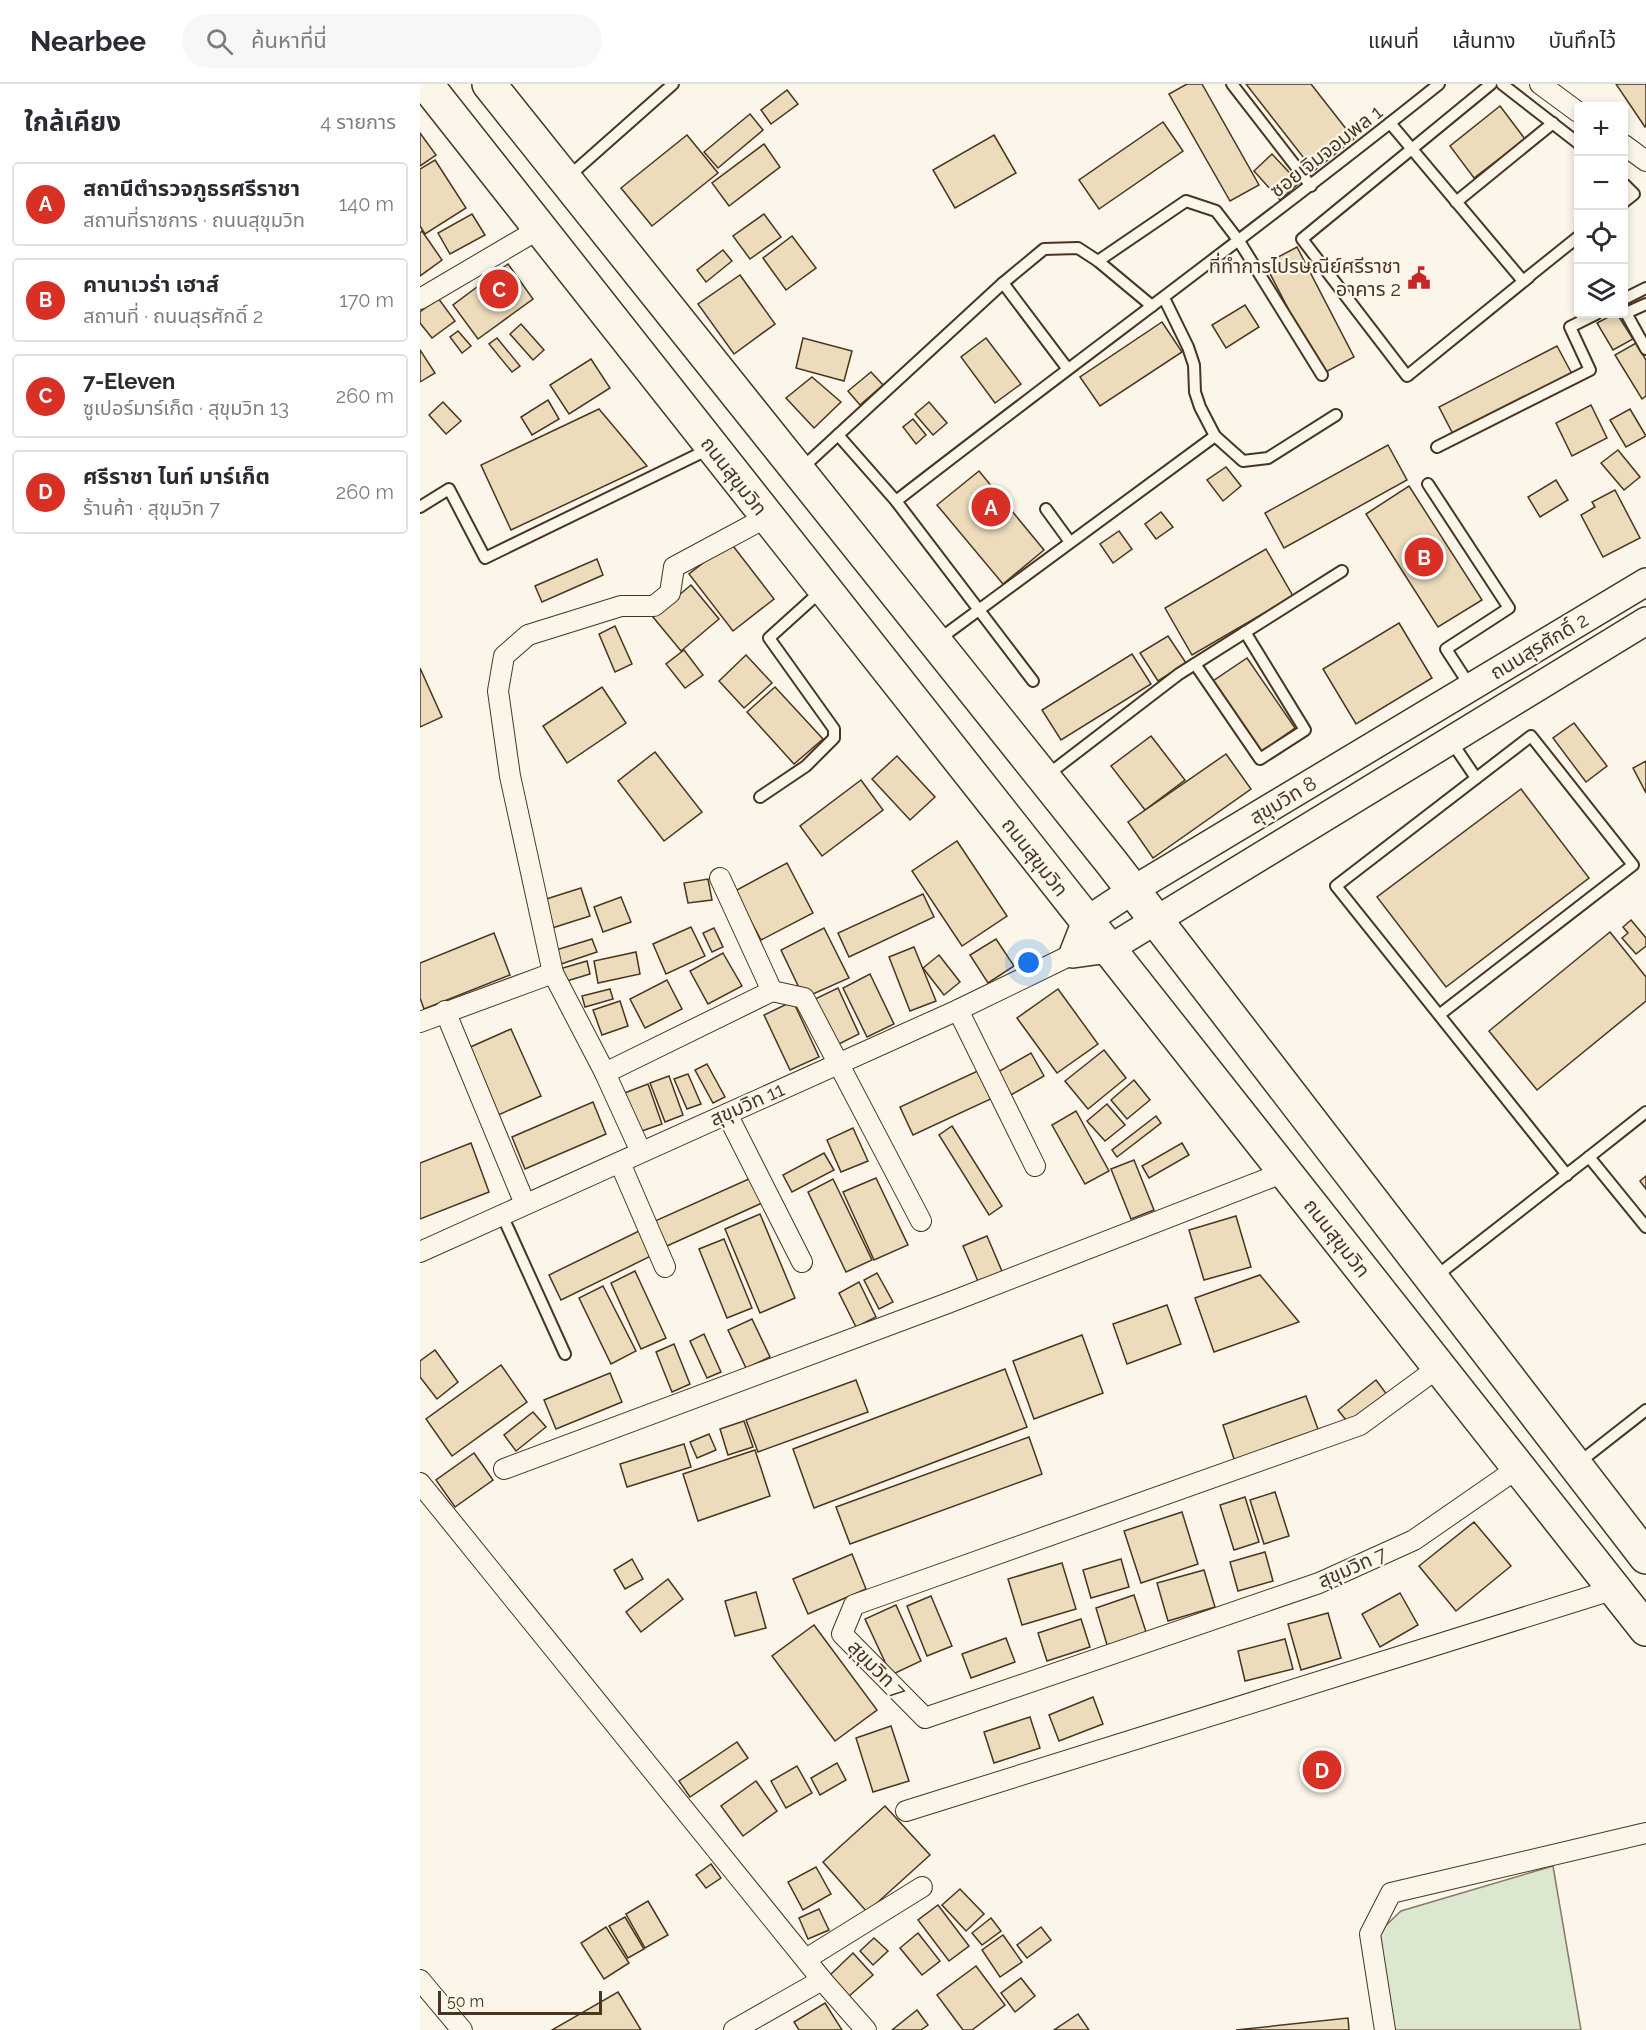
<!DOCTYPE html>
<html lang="th">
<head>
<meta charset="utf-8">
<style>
  :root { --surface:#fff; --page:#f7f7f7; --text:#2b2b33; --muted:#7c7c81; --line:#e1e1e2; --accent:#d93025 }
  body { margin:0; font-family:Raleway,"Noto Sans Thai",sans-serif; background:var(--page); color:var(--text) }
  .controls { position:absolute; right:18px; top:18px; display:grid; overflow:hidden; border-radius:6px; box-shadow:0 3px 9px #0003 }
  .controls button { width:54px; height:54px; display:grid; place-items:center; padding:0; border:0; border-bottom:2px solid var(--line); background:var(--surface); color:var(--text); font:30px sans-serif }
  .scale { position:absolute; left:18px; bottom:15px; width:164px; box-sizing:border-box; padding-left:6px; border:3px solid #4a3520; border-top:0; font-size:16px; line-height:21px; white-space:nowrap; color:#4a3520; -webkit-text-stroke:4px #fbf6e9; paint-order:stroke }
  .you { position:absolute; left:609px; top:879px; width:21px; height:21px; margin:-15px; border:4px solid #fff; border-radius:50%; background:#1a73e8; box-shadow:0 0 0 9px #1a73e833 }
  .badge { display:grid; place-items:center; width:39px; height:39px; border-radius:50%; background:var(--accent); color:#fff; font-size:20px; font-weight:700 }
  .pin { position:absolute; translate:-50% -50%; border:3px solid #fff; box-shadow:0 2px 6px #0006 }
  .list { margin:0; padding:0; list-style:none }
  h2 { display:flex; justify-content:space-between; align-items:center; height:78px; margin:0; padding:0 24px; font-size:26px }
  h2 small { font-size:20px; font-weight:400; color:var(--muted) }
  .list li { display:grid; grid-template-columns:39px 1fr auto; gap:18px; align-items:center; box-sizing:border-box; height:84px; margin:0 12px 12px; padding:0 12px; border:2px solid var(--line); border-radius:6px }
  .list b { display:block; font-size:22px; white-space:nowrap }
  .list p { margin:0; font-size:20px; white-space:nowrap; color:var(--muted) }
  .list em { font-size:20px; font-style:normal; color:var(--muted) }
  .icon { flex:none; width:33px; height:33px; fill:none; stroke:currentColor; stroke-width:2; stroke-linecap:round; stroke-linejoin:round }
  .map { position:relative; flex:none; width:1226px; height:1946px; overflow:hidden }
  header { display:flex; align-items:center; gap:36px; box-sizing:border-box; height:84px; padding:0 30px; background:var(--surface); border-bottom:2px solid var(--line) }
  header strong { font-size:28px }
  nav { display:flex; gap:33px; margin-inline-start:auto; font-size:21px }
  .search { width:420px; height:54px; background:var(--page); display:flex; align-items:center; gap:15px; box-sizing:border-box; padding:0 21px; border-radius:33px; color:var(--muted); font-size:22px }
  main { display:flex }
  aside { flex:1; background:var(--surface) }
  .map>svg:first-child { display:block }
</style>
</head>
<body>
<header>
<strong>Nearbee</strong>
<div class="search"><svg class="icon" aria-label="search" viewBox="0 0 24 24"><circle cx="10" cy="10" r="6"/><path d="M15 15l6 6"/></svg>ค้นหาที่นี่</div>
<nav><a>แผนที่</a><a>เส้นทาง</a><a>บันทึกไว้</a></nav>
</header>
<main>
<aside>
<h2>ใกล้เคียง<small>4 รายการ</small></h2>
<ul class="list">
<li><span class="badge">A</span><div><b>สถานีตำรวจภูธรศรีราชา</b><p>สถานที่ราชการ · ถนนสุขุมวิท</p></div><em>140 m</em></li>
<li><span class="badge">B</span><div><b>คานาเวร่า เฮาส์</b><p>สถานที่ · ถนนสุรศักดิ์ 2</p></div><em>170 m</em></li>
<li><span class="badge">C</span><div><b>7-Eleven</b><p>ซูเปอร์มาร์เก็ต · สุขุมวิท 13</p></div><em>260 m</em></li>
<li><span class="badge">D</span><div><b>ศรีราชา ไนท์ มาร์เก็ต</b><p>ร้านค้า · สุขุมวิท 7</p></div><em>260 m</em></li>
</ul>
</aside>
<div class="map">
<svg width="1226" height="1946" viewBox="0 0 1226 1946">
  <rect width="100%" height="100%" fill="#fbf6e9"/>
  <!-- green -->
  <polygon fill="#dce7d0" stroke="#887966" stroke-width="1.5" points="1133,1782 1161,1946 971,1946 959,1848 981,1827"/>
  <!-- building -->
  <g fill="#ecdcbc" stroke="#4a3520" stroke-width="1.5">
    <polygon points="767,0 782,0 839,101 810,117 749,10"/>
    <polygon points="826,0 891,0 934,55 894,87"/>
    <polygon points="1196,0 1226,0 1226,42 1225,43"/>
    <polygon points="367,6 378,20 351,40 341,26"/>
    <polygon points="1080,22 1105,55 1054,94 1030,62"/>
    <polygon points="330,30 343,46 298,84 284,68"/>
    <polygon points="743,38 763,67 679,125 659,96"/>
    <polygon points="0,49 16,71 0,82"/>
    <polygon points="267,51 298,89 232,142 201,104"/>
    <polygon points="574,51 596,89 535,124 513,86"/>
    <polygon points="344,60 360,83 309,122 292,99"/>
    <polygon points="852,70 879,99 860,116 834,87"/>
    <polygon points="15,76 46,124 5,150 0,142 0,85"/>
    <polygon points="52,130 65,151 30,170 18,149"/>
    <polygon points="344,130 361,153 330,175 313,152"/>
    <polygon points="2,147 22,176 0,192 0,149"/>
    <polygon points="372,152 396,184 366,206 343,174"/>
    <polygon points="877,163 934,273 902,290 845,180"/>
    <polygon points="303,166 312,177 286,198 277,186"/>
    <polygon points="88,180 113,215 58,255 33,221"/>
    <polygon points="320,191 355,240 314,270 278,220"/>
    <polygon points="18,214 35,237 12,254 0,239 0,228"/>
    <polygon points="825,221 839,243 806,264 792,241"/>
    <polygon points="1194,230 1197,230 1213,255 1193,266 1177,239"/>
    <polygon points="742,238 762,268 680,322 660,293"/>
    <polygon points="101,240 124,266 113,276 90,250"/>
    <polygon points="38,247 51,262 42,269 30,253"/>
    <polygon points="77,254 100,282 92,288 69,260"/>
    <polygon points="383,254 432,267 424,297 376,284"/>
    <polygon points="566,254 601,300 575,319 541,273"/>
    <polygon points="1216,259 1226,276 1226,312 1222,315 1195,271"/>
    <polygon points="1137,262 1152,290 1034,352 1019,323"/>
    <polygon points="0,266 15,289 0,298"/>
    <polygon points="171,275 190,304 149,330 130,301"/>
    <polygon points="451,288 463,301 440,321 428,307"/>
    <polygon points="392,293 421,318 394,344 366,314"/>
    <polygon points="128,316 139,335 112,351 101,333"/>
    <polygon points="23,318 41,337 26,350 9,331"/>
    <polygon points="509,318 527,339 513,351 495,330"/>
    <polygon points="1171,321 1187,354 1152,372 1136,339"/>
    <polygon points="179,325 227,382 91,446 61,381"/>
    <polygon points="1210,325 1226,352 1206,363 1190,336"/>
    <polygon points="493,335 506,351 496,360 483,343"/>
    <polygon points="968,361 987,396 864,464 845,429"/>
    <polygon points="1198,366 1220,393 1204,406 1181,379"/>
    <polygon points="806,383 821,402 803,417 787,396"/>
    <polygon points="559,387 624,466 583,500 517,421"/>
    <polygon points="1136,396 1148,416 1120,433 1108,413"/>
    <polygon points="989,402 1062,516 1018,543 946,430"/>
    <polygon points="1195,406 1220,454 1183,473 1161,431 1175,423 1172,418"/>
    <polygon points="741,428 753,443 736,455 725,440"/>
    <polygon points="699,447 712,465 693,479 680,460"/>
    <polygon points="310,458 354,515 313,547 269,490"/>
    <polygon points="846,465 873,512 772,571 745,524"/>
    <polygon points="177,475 183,491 122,518 115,502"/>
    <polygon points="271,501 299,535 261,567 233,533"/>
    <polygon points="979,539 1012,594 936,640 903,585"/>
    <polygon points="195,542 212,580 195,588 179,550"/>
    <polygon points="748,552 766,579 738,597 720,569"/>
    <polygon points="264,566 283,591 265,604 246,580"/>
    <polygon points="712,570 731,600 641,656 622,626"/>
    <polygon points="326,571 352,599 324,624 299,597"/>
    <polygon points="827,574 875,644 841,668 793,597"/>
    <polygon points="0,584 22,633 0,643"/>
    <polygon points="182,603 206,639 147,679 123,642"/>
    <polygon points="355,603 403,655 374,680 327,628"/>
    <polygon points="1154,639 1187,682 1166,698 1133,654"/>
    <polygon points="731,652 765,696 725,726 691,682"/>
    <polygon points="235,668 282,728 244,757 198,697"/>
    <polygon points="806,670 831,705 733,774 708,738"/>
    <polygon points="477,672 515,713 490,736 452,695"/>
    <polygon points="1226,677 1226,709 1213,684"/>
    <polygon points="441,696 463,726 402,772 380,742"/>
    <polygon points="1101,705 1169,794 1026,903 957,813"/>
    <polygon points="537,757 587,832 542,862 492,787"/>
    <polygon points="367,779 393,829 341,856 315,807"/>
    <polygon points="288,795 292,816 268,819 264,799"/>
    <polygon points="161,804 170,832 129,845 120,817"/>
    <polygon points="503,810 514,833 429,873 418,849"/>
    <polygon points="201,813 211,838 183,848 174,823"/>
    <polygon points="1211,836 1226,854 1226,862 1216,870 1202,854 1208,849 1203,843"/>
    <polygon points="271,843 285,872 246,890 233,860"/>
    <polygon points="294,844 303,863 292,868 283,849"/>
    <polygon points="404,844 429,894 384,914 361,866"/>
    <polygon points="1190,848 1226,893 1226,917 1117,1006 1069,947"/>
    <polygon points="74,849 90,891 4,925 0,914 0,879"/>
    <polygon points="172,855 177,868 141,880 136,866"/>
    <polygon points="576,855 594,882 568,899 550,871"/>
    <polygon points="494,863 516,917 490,927 469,873"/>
    <polygon points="216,868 220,890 178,899 174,877"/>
    <polygon points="303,869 322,902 288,920 270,887"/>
    <polygon points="519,871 540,898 524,911 503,884"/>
    <polygon points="167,877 170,890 140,899 136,886"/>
    <polygon points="450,890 474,940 447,953 423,904"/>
    <polygon points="247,896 262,925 225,944 210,915"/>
    <polygon points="418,904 439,950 417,961 395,915"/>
    <polygon points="190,905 193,915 165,923 162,912"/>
    <polygon points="638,905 678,960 637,989 597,934"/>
    <polygon points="200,917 208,942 182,951 173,926"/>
    <polygon points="373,917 399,973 370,986 344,931"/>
    <polygon points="91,945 121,1012 76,1032 46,965"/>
    <polygon points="684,966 706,994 668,1025 645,997"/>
    <polygon points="611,969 624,992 591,1011 578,988"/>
    <polygon points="287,980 305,1013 293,1019 275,986"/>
    <polygon points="562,985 575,1013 493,1051 480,1023"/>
    <polygon points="268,990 281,1020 267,1025 254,995"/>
    <polygon points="249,992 263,1031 245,1038 230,999"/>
    <polygon points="714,996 730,1016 707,1035 691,1016"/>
    <polygon points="228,1000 242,1040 216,1049 202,1010"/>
    <polygon points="173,1018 186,1050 105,1085 92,1053"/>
    <polygon points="687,1020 705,1041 685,1057 667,1037"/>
    <polygon points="656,1027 689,1087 665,1100 632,1041"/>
    <polygon points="736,1032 741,1039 697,1073 692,1066"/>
    <polygon points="532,1042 582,1122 569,1131 519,1051"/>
    <polygon points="433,1044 448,1077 421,1088 407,1056"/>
    <polygon points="51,1059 69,1108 0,1135 0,1079"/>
    <polygon points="762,1059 769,1071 729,1094 722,1082"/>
    <polygon points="404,1069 414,1086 372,1108 363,1091"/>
    <polygon points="714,1076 734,1126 711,1135 691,1085"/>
    <polygon points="1226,1092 1226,1105 1220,1097"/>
    <polygon points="331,1094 342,1119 247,1162 235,1137"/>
    <polygon points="456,1094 488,1161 454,1176 423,1108"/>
    <polygon points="413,1095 452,1176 426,1188 388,1108"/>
    <polygon points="340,1130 375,1214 340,1229 305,1145"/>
    <polygon points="816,1132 831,1183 784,1196 769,1146"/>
    <polygon points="221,1146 233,1171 141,1216 129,1191"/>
    <polygon points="567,1152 584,1192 560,1202 543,1162"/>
    <polygon points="304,1155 332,1224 307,1234 279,1165"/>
    <polygon points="215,1187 246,1254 221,1265 191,1199"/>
    <polygon points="457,1189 473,1218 459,1225 444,1196"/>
    <polygon points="840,1191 879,1238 794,1268 775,1214"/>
    <polygon points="439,1198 456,1233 436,1243 419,1209"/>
    <polygon points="183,1202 216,1267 191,1280 159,1214"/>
    <polygon points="747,1221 761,1260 707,1280 693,1240"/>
    <polygon points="332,1235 350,1273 326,1284 308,1246"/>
    <polygon points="284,1250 301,1288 287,1294 270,1257"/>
    <polygon points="662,1251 683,1309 614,1335 593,1277"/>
    <polygon points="254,1260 270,1300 252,1308 236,1268"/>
    <polygon points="15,1266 38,1298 17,1315 0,1293 0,1277"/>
    <polygon points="81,1281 107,1318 32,1372 6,1335"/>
    <polygon points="585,1285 607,1343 394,1424 373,1365"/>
    <polygon points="190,1289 202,1318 136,1345 124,1316"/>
    <polygon points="436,1296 448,1328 338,1368 326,1336"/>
    <polygon points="956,1296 968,1312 930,1341 918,1326"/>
    <polygon points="886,1312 899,1348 815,1378 803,1341"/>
    <polygon points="113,1328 126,1343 96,1367 84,1351"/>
    <polygon points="324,1337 333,1363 308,1371 300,1345"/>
    <polygon points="289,1350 296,1366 277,1374 270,1358"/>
    <polygon points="609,1353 622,1390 430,1460 416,1423"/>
    <polygon points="264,1360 271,1383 207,1403 200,1380"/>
    <polygon points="335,1366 350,1412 278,1437 263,1390"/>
    <polygon points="54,1369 73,1396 35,1423 16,1396"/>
    <polygon points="855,1408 869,1452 844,1460 830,1416"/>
    <polygon points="825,1413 839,1458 814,1466 800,1421"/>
    <polygon points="762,1428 778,1480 721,1499 704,1447"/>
    <polygon points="1054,1438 1091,1482 1036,1527 999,1482"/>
    <polygon points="845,1468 853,1497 818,1507 810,1478"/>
    <polygon points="432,1470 446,1505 388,1530 373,1495"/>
    <polygon points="212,1475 223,1495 205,1505 194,1486"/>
    <polygon points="701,1475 709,1503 671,1514 663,1486"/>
    <polygon points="642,1479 656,1525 602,1541 588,1495"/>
    <polygon points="784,1486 795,1523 748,1537 737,1499"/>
    <polygon points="248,1495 263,1515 221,1548 206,1528"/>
    <polygon points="336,1508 346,1544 315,1552 305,1517"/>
    <polygon points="980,1509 998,1541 960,1563 942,1530"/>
    <polygon points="714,1511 727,1551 688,1564 676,1524"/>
    <polygon points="511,1512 532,1562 507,1572 487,1522"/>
    <polygon points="476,1521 501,1577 471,1591 445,1535"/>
    <polygon points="908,1529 921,1574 881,1586 868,1540"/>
    <polygon points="661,1535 670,1563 627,1577 618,1549"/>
    <polygon points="394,1541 457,1626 415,1657 352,1572"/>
    <polygon points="586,1554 595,1578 551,1594 542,1570"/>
    <polygon points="865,1555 873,1585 825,1597 818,1567"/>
    <polygon points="673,1613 683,1640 639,1657 629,1631"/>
    <polygon points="610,1633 620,1664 574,1679 564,1648"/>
    <polygon points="471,1642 489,1697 453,1708 436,1654"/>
    <polygon points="317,1658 328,1674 270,1713 259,1697"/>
    <polygon points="417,1679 426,1696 400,1711 391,1694"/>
    <polygon points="377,1682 392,1709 366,1724 351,1697"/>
    <polygon points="336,1697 357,1727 323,1752 301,1722"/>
    <polygon points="465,1722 510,1771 447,1828 403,1778"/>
    <polygon points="291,1780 301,1794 286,1804 276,1791"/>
    <polygon points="396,1783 411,1810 383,1826 368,1798"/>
    <polygon points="540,1805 564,1830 546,1847 522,1821"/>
    <polygon points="228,1817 248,1851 225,1864 206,1830"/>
    <polygon points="518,1821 549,1862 529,1877 498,1836"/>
    <polygon points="399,1825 409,1846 388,1855 379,1834"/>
    <polygon points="205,1833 224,1865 208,1874 189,1842"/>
    <polygon points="571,1834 581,1847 562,1861 552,1849"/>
    <polygon points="186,1843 209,1879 184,1895 161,1859"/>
    <polygon points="621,1843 631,1856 607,1874 597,1861"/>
    <polygon points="498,1849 520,1877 502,1891 480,1864"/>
    <polygon points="583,1851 602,1878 580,1893 562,1866"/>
    <polygon points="454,1854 468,1867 453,1881 440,1867"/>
    <polygon points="433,1869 453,1891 428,1913 409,1892"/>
    <polygon points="556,1882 585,1921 552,1946 543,1946 517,1911"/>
    <polygon points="601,1894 615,1912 595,1928 581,1909"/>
    <polygon points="198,1908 221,1946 132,1946"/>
    <polygon points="405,1919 422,1946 379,1946 374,1938"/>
    <polygon points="497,1926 508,1941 501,1946 472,1946"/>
    <polygon points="658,1930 669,1946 634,1946"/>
    <polygon points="928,1934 929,1946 816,1946"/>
  </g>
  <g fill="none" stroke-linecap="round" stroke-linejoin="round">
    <!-- lane casing -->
    <g stroke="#4a3520" stroke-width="14">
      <g id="lane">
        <polyline points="812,0 891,102"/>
        <polyline points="1071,0 882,155 987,292 1109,193"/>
        <polyline points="1082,0 1158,59"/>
        <polyline points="970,39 1103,197 1158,153"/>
        <polyline points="148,93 253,0"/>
        <polyline points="1204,100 1214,110 1204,118"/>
        <polyline points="1036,118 1133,39"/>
        <polyline points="678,177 766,117 796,127 819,157 902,291"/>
        <polyline points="583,199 647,284"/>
        <polyline points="744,214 768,263 774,281 775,308 780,323 795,352"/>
        <polyline points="1204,215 1226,204"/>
        <polyline points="1226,220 1206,229 1226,265"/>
        <polyline points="418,351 476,417 613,597"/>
        <polyline points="1017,363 1170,286 1150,243 1176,230"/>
        <polyline points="381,385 583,199 624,165 658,164 678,177 732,222"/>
        <polyline points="1008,400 1089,524 1026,565 1050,602"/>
        <path d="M476,417C656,277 841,143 1019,0"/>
        <polyline points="0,423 29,405 65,474 289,365"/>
        <polyline points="626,425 650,458"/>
        <polyline points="518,556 795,352 823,377 848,374 916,331"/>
        <polyline points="775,580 840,675 885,646 825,548"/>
        <polyline points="1031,657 1056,694"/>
        <polyline points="626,692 759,590 922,487"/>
        <polyline points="340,713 386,682 414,654 414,645 349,554 401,507"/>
        <polyline points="1019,931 1213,781 1111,652 916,802 1147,1091"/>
        <polyline points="1169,1073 1226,1028"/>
        <polyline points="82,1131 145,1270"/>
        <polyline points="1015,1193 1169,1073 1226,1143"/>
        <polyline points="1157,1380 1226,1326"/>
      </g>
    </g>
    <!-- street casing -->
    <g stroke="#4a3520" stroke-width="22">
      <g id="street">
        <polyline points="1120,0 1158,28"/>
        <polyline points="1204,61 1226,77"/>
        <polyline points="0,215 119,145"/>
        <polyline points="300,794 352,907"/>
        <polyline points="133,889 90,692 78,607 84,572 108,551 201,522 234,522 250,509 254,483 347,433"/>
        <polyline points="538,926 615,1082"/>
        <polyline points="25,927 105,1120"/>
        <polyline points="0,938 133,889 185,989 221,1068"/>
        <polyline points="185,989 352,907 384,914 501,1137"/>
        <polyline points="307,1030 382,1178"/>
        <polyline points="200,1079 245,1183"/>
        <polyline points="0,1168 538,926 653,870"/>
        <polyline points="1019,1283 940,1341 434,1521 422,1550 505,1634 899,1499 994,1456 1098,1384"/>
        <polyline points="84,1385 528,1219 865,1088"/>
        <polyline points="0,1399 402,1896 446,1946"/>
        <polyline points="486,1727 1195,1505"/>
        <polyline points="386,1875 502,1803"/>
        <polyline points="0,1896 42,1946"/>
        <polyline points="314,1946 402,1896"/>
        <polyline points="965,1946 950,1850 971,1809 1226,1749"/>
      </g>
    </g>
    <!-- secondary casing -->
    <g stroke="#4a3520" stroke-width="30">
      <polyline id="secondary" points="1226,498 713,806 666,837 653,870 689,865 1226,537"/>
    </g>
    <!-- highway casing -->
    <g stroke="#4a3520" stroke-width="36">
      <g id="highway">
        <polyline points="6,0 1226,1545"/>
        <polyline points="69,0 692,779 1226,1473"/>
      </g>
    </g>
    <!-- lane -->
    <use href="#lane" stroke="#fbf6e9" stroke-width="10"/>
    <!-- street -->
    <use href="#street" stroke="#fbf6e9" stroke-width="20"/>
    <!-- secondary -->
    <use href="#secondary" stroke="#fbf6e9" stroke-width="27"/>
    <!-- highway -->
    <use href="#highway" stroke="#fbf6e9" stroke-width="33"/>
  </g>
  <!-- icons -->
  <defs>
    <g id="civic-bare" transform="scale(1.8)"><path d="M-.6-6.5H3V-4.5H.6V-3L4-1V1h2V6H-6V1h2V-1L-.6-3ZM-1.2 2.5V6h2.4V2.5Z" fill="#c62828" stroke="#fbf6e9" stroke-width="2.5" paint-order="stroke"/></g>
  </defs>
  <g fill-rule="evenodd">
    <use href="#civic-bare" x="999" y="194"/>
  </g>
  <g text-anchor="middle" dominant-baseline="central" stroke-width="4.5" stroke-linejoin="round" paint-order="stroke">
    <!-- street labels -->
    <g font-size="20" fill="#4a3520" stroke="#fbf6e9">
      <text transform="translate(906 67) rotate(-38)">ซอยเจิมจอมพล 1</text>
      <text transform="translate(314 392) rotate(52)">ถนนสุขุมวิท</text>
      <text transform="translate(1119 562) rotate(-31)">ถนนสุรศักดิ์ 2</text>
      <text transform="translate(863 716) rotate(-31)">สุขุมวิท 8</text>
      <text transform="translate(615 773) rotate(52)">ถนนสุขุมวิท</text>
      <text transform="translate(327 1020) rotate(-24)">สุขุมวิท 11</text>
      <text transform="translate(917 1154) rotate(52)">ถนนสุขุมวิท</text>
      <text transform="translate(932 1483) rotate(-24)">สุขุมวิท 7</text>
      <text transform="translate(457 1585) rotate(45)">สุขุมวิท 7</text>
    </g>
    <!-- poi labels -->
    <g font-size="20" fill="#4a3520" stroke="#fbf6e9" text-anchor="end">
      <text x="981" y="182">ที่ทำการไปรษณีย์ศรีราชา<tspan x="981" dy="23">อาคาร 2</tspan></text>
    </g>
  </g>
</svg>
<div class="controls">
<button>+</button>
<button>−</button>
<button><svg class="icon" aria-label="locate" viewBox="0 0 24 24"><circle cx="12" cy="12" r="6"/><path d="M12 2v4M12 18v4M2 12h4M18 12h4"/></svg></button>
<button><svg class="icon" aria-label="layers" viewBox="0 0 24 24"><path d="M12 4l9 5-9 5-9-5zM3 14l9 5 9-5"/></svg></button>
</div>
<div class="scale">50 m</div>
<div class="you"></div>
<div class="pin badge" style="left:571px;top:423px">A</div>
<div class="pin badge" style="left:1004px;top:473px">B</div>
<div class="pin badge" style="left:79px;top:205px">C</div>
<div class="pin badge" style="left:902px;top:1686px">D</div>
</div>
</main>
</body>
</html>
